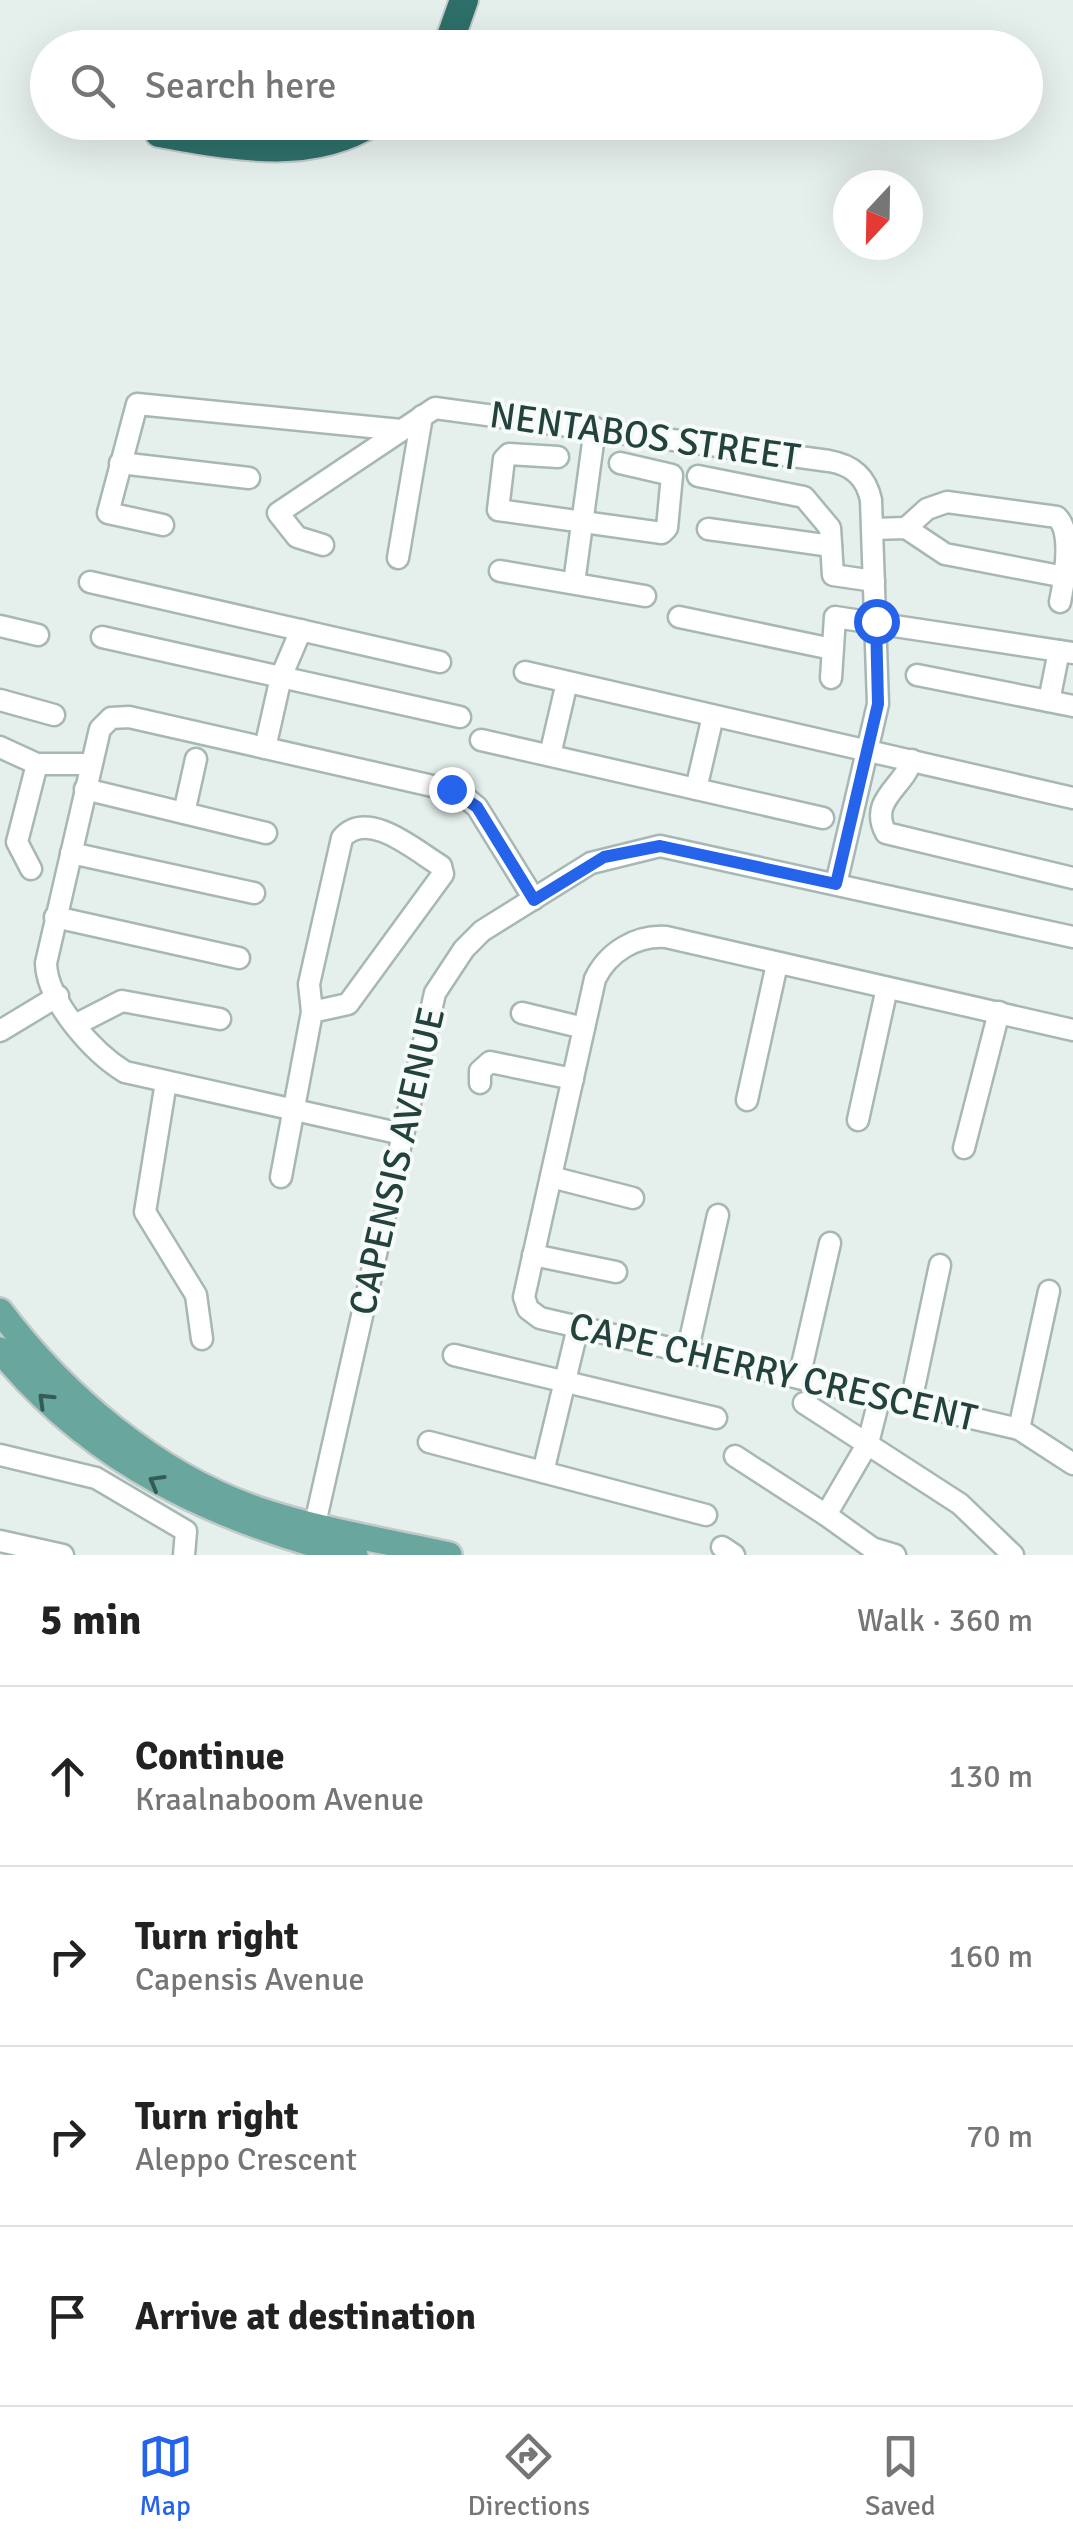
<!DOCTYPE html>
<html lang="en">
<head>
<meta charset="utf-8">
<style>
  :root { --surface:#fff; --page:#f2f2f2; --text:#222; --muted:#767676; --line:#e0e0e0; --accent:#2563eb }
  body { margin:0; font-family:Signika,sans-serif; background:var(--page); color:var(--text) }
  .compass { position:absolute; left:833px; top:170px; width:90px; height:90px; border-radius:50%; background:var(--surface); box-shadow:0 10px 40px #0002; rotate:202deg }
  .stop { position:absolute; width:30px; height:30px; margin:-22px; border:8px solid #2563eb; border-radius:50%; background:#fff }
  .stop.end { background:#2563eb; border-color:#fff; box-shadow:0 2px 10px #0008 }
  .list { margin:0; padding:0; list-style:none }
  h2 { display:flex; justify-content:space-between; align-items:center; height:130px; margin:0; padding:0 40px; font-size:42px }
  h2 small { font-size:32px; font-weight:400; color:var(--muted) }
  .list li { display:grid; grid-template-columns:65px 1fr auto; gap:30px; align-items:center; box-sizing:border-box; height:180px; padding:0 40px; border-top:2px solid var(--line) }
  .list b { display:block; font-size:38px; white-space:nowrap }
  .list p { margin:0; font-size:32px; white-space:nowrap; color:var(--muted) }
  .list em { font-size:32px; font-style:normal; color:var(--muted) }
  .icon { flex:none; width:55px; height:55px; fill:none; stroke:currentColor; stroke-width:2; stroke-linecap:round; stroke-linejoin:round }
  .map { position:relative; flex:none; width:1073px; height:1555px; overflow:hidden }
  .search { position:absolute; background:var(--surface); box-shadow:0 10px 40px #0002; left:30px; right:30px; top:30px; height:110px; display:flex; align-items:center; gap:25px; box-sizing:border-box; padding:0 35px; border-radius:55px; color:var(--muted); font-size:38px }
  .sheet { height:850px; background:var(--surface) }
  nav { display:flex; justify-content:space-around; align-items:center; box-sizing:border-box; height:140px; border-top:2px solid var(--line); background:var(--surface); font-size:28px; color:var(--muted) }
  nav a { display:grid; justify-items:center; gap:5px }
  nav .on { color:var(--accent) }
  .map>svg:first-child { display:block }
</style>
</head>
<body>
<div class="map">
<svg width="1073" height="1555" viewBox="0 0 1073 1555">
  <rect width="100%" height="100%" fill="#e5efec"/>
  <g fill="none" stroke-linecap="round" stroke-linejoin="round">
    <!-- minor casing -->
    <g stroke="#a7b8b4" stroke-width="25">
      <g id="minor">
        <polyline points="558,457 509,454 504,459 498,510 662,533 667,528 672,475 620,463"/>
        <polyline points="120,463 249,478"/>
        <polyline points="698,476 804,497 830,528 833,575 874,581"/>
        <polyline points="163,525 108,513 137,404 401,430"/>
        <path d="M906,528L927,509L947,502L1057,517C1073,533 1065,577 1060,602"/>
        <polyline points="708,529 831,546"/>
        <polyline points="873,529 906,528 945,554 1065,577"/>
        <path d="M323,545L297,537L278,513L435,408L829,461C853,465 866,477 871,500L878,704L836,884"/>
        <polyline points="398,558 422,416"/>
        <polyline points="500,571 645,596"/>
        <polyline points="90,582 440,662"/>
        <polyline points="574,583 595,428"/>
        <polyline points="679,617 832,649"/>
        <polyline points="0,626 38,635"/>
        <polyline points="102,637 460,717"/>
        <polyline points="525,672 1073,798"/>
        <polyline points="917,675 1073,706"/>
        <polyline points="831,678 835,617 1073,653"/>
        <polyline points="0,700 54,715"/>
        <polyline points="1049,701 1059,651"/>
        <polyline points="481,740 823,818"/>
        <polyline points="0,747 37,764 91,764"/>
        <polyline points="265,748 281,677 301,630"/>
        <polyline points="550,755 567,682"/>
        <path d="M912,760C904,787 868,800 886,833L1073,878"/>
        <polyline points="85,789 266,833"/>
        <polyline points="696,789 713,716"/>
        <polyline points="184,813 196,759"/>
        <polyline points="71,853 254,893"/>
        <polyline points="31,869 17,842 37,764"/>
        <polyline points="55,917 239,958"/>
        <polyline points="522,1013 584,1028"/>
        <polyline points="75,1025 122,1001 220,1019"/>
        <path d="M1073,1030L666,937C636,935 608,952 595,979L524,1297L528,1309L540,1318L1019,1429L1073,1464"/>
        <polyline points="0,1031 58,996"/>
        <polyline points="166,1082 145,1212 196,1295 202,1339"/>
        <polyline points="480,1083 480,1071 490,1062 573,1079"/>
        <polyline points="747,1100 777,964"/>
        <polyline points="858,1120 887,988"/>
        <path d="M402,1134L125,1072C94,1053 47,1002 46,963L100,729L111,718L129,717L459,792L477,807L534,899"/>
        <polyline points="964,1148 999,1012"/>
        <path d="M281,1177L312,1012L309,984L342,838C368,808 416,851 441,866L443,874L348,1004L312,1012"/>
        <polyline points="551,1177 633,1198"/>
        <polyline points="533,1255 616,1272"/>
        <polyline points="687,1353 718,1215"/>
        <polyline points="454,1355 716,1418"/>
        <polyline points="799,1378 830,1243"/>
        <polyline points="911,1402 940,1265"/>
        <polyline points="804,1403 960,1504 1013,1555"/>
        <polyline points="1019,1429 1049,1291"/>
        <polyline points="429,1442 706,1515"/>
        <polyline points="0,1455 96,1478 186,1531 184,1555"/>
        <polyline points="735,1456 826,1515 868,1443 880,1396"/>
        <polyline points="543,1472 578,1327"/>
        <polyline points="826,1515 872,1548 895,1555"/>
        <polyline points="312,1537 435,993 464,949 482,931 591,863 660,846 1073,937"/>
        <polyline points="0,1541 63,1555"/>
        <polyline points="722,1547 734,1555"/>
      </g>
    </g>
    <!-- major casing -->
    <g stroke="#c1cac9" stroke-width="30">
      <g id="major">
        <path d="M0,1311C63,1395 155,1474 256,1509C317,1530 386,1541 449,1555"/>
        <path d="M0,1350C92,1463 216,1521 355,1555"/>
      </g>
    </g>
    <!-- highway casing -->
    <g stroke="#c1cac9" stroke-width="32">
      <g id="highway">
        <polyline points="447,48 464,0"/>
        <path d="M159,133C230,145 308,163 373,122"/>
      </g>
    </g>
    <!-- minor -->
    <use href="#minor" stroke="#fff" stroke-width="20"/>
    <!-- major -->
    <use href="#major" stroke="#69a69d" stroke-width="25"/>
    <!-- highway -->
    <use href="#highway" stroke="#2e6f69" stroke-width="28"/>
  </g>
  <!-- one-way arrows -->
  <defs><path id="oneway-chevron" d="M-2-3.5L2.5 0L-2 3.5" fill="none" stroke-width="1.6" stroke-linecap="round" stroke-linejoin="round" transform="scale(2.5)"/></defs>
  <g stroke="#345b55">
    <use href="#oneway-chevron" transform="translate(45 1400) rotate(-136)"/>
    <use href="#oneway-chevron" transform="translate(156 1482) rotate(-150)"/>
  </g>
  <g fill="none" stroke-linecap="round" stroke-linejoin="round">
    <!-- route -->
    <polyline stroke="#2563eb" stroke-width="12" points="451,789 477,807 534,900 604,857 660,846 836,884 878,704 876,621"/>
  </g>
  <g text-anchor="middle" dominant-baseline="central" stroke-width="8" stroke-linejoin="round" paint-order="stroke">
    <!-- street labels -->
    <g font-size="38" fill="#23423d" stroke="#f6fbf9">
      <text transform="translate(645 436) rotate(8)">NENTABOS STREET</text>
      <text transform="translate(397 1161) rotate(-77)">CAPENSIS AVENUE</text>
      <text transform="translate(773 1372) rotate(13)">CAPE CHERRY CRESCENT</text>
    </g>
  </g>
</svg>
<svg class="compass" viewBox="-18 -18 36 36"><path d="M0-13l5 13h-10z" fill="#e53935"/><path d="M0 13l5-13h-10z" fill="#767676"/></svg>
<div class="stop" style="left:876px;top:621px"></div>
<div class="stop end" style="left:451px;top:789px"></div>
<div class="search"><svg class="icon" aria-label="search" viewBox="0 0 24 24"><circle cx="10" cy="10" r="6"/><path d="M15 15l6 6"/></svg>Search here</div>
</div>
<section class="sheet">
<h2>5 min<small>Walk · 360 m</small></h2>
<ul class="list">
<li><svg class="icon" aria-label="ahead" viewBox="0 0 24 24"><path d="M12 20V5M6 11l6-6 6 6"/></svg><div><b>Continue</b><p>Kraalnaboom Avenue</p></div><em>130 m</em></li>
<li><svg class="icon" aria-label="right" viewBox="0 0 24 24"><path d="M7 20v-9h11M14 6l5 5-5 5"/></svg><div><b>Turn right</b><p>Capensis Avenue</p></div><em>160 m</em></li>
<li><svg class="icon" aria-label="right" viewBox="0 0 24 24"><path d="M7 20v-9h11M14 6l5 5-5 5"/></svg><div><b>Turn right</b><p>Aleppo Crescent</p></div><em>70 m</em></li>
<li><svg class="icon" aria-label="arrive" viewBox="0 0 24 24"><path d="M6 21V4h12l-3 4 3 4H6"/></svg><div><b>Arrive at destination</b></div></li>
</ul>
</section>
<nav>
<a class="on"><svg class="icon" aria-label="map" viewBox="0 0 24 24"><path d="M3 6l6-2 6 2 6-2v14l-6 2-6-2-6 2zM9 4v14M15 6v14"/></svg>Map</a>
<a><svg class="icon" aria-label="directions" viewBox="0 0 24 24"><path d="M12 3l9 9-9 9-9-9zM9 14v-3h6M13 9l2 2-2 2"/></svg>Directions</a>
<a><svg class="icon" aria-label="saved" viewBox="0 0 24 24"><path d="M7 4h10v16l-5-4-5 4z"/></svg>Saved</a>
</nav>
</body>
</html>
